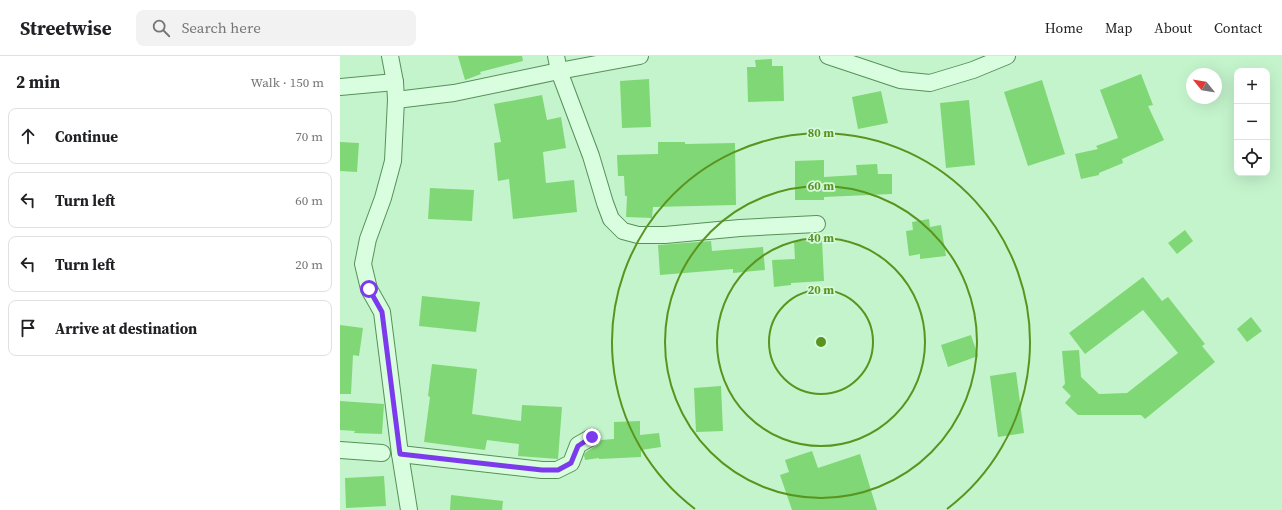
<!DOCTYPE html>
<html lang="en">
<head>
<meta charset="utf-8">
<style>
  :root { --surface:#fff; --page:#f2f2f2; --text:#202124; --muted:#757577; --line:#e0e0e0 }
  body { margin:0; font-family:"Source Serif 4",serif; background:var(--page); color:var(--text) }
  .controls { position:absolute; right:12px; top:12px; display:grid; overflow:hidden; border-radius:8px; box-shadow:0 4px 16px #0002 }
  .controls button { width:36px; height:36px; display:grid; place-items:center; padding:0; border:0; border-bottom:1px solid var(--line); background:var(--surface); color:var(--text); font:20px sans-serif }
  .compass { position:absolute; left:846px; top:12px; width:36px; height:36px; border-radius:50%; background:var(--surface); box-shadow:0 4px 16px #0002; rotate:300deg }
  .stop { position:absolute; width:12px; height:12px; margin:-9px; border:3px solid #7c3aed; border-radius:50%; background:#fff }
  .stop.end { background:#7c3aed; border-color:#fff; box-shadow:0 1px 4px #0008 }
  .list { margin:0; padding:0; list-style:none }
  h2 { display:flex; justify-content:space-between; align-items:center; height:52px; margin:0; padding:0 16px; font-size:17px }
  h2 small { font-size:13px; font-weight:400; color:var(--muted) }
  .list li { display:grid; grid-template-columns:26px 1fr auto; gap:12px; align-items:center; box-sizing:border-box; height:56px; margin:0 8px 8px; padding:0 8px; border:1px solid var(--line); border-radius:8px }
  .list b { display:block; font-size:15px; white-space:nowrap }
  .list em { font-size:13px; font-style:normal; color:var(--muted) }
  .icon { flex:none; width:22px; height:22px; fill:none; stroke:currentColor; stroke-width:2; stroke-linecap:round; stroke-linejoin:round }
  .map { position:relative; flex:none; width:942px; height:454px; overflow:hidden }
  header { display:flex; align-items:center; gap:24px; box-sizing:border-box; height:56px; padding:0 20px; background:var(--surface); border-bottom:1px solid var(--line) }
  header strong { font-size:19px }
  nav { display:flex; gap:22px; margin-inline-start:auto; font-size:14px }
  .search { width:280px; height:36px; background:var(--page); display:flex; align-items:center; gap:10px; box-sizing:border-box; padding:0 14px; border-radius:8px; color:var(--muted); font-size:15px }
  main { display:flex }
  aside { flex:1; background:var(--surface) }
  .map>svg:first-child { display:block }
</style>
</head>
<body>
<header>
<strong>Streetwise</strong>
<div class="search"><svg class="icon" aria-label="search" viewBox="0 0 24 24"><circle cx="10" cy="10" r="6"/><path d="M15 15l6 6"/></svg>Search here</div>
<nav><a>Home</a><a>Map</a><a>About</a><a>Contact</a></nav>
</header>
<main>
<aside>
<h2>2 min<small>Walk · 150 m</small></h2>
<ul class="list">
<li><svg class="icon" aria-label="ahead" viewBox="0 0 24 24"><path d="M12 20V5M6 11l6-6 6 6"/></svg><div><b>Continue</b></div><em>70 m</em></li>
<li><svg class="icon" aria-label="left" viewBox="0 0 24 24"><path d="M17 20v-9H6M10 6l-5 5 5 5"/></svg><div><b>Turn left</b></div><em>60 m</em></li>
<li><svg class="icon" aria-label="left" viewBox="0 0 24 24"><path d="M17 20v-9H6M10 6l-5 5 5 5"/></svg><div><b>Turn left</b></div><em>20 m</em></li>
<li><svg class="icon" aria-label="arrive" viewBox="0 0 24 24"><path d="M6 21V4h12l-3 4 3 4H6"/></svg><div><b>Arrive at destination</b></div></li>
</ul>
</aside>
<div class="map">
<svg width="942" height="454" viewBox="0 0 942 454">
  <rect width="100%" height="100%" fill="#c4f4cc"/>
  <!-- building -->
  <g fill="#80d775">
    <polygon points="118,0 182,0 183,5 140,16 141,18 125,24"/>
    <polygon points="432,3 432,10 443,10 444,45 408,46 407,11 416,11 415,4"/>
    <polygon points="801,18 813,49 808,50 824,84 782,103 783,107 759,117 759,119 741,123 735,98 758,93 756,90 778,82 760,34"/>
    <polygon points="309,23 311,71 282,72 280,25"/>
    <polygon points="702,24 725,98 688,110 664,36"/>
    <polygon points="541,35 548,67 518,73 512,41"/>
    <polygon points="202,39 207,64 221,61 226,92 203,96 206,127 234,124 237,156 173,163 169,123 158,125 154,87 161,86 154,48"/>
    <polygon points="629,44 635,109 606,112 600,47"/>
    <polygon points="0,86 19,87 17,116 0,115"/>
    <polygon points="318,86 345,86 345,88 395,87 396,149 313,151 312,162 286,161 287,140 285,140 284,120 278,120 277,99 318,98"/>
    <polygon points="484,104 484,121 517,119 516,109 537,108 538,118 552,118 552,138 484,141 484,144 455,144 455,105"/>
    <polygon points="90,132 134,134 132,165 88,163"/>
    <polygon points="589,163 590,171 601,169 606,200 580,203 580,198 569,200 566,175 573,174 572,166"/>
    <polygon points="845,174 853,185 837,198 828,187"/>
    <polygon points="482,184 484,225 451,227 451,229 434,231 432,204 455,203 454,185"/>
    <polygon points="371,185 372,195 423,191 425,214 393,217 393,213 320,219 318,189"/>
    <polygon points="803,221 822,245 828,241 865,288 862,290 875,306 805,363 801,359 738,359 725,347 731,340 722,331 725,328 722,295 739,294 741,321 759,338 787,337 838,297 803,254 745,298 729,277"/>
    <polygon points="82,240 140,246 136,276 79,270"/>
    <polygon points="911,261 922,275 907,286 897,273"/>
    <polygon points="0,269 23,272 19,300 13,299 11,338 0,338"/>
    <polygon points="631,279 638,300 608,311 601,289"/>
    <polygon points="92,308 137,313 132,358 181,365 182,349 222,351 218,403 178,400 179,388 147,384 145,394 84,386 90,341 88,340"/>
    <polygon points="676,316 684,377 658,381 650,320"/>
    <polygon points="381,330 383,375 356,376 354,332"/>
    <polygon points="0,345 44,348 42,378 14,377 15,375 0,374"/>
    <polygon points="300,365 300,379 319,377 321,391 301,394 301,401 259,403 259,402 245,404 244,399 246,396 259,388 261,384 274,383 274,366"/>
    <polygon points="472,395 478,412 520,398 537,454 452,454 440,419 449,416 445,404"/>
    <polygon points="44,420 46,450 6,452 5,422"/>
    <polygon points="111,439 163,445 162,454 110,454"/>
  </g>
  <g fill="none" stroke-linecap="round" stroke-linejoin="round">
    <!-- minor casing -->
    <g stroke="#579158" stroke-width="18">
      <g id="minor">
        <polyline points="50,0 55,26 56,44 53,105 43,142 28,183 23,208 29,233 42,256 60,398 69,454"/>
        <polyline points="216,0 219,15 251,100 265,147 271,163 283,175 298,179 325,179 400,172 477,168"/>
        <polyline points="488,0 560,24 590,27 633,14 667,0"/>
        <polyline points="0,31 55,26"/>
        <polyline points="56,44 114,37 219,15 300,0"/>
        <polyline points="0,394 42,397"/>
        <polyline points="60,398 202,414 217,414 231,407 238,389 252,381"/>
      </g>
    </g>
    <!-- minor -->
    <use href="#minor" stroke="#d9fddf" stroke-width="16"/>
  </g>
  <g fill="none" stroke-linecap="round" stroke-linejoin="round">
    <!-- route -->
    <polyline stroke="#7c3aed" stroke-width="5" points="29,233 42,256 60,398 202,414 218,414 231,407 238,390 252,381"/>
  </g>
  <!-- distance rings -->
  <g fill="none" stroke="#5a941f" stroke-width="2">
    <circle cx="481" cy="286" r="52"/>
    <circle cx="481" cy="286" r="104"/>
    <circle cx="481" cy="286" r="156"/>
    <path d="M355 453A209 209 0 1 1 607 453"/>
  </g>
  <circle cx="481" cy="286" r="6" fill="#5a941f" stroke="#d5fadc" stroke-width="2"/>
  <g font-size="12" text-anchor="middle" font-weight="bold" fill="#5a941f" stroke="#d5fadc" stroke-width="3.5" stroke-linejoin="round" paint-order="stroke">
    <text x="481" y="81">80 m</text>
    <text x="481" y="134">60 m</text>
    <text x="481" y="186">40 m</text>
    <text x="481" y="238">20 m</text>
  </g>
</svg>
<div class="controls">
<button>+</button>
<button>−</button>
<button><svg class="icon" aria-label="locate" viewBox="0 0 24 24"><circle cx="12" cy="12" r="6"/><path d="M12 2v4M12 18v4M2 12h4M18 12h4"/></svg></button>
</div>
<svg class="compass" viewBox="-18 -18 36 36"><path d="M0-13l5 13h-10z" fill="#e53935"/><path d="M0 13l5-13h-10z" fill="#757577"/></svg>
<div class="stop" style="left:29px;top:233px"></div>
<div class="stop end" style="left:252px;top:381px"></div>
</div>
</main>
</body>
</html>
